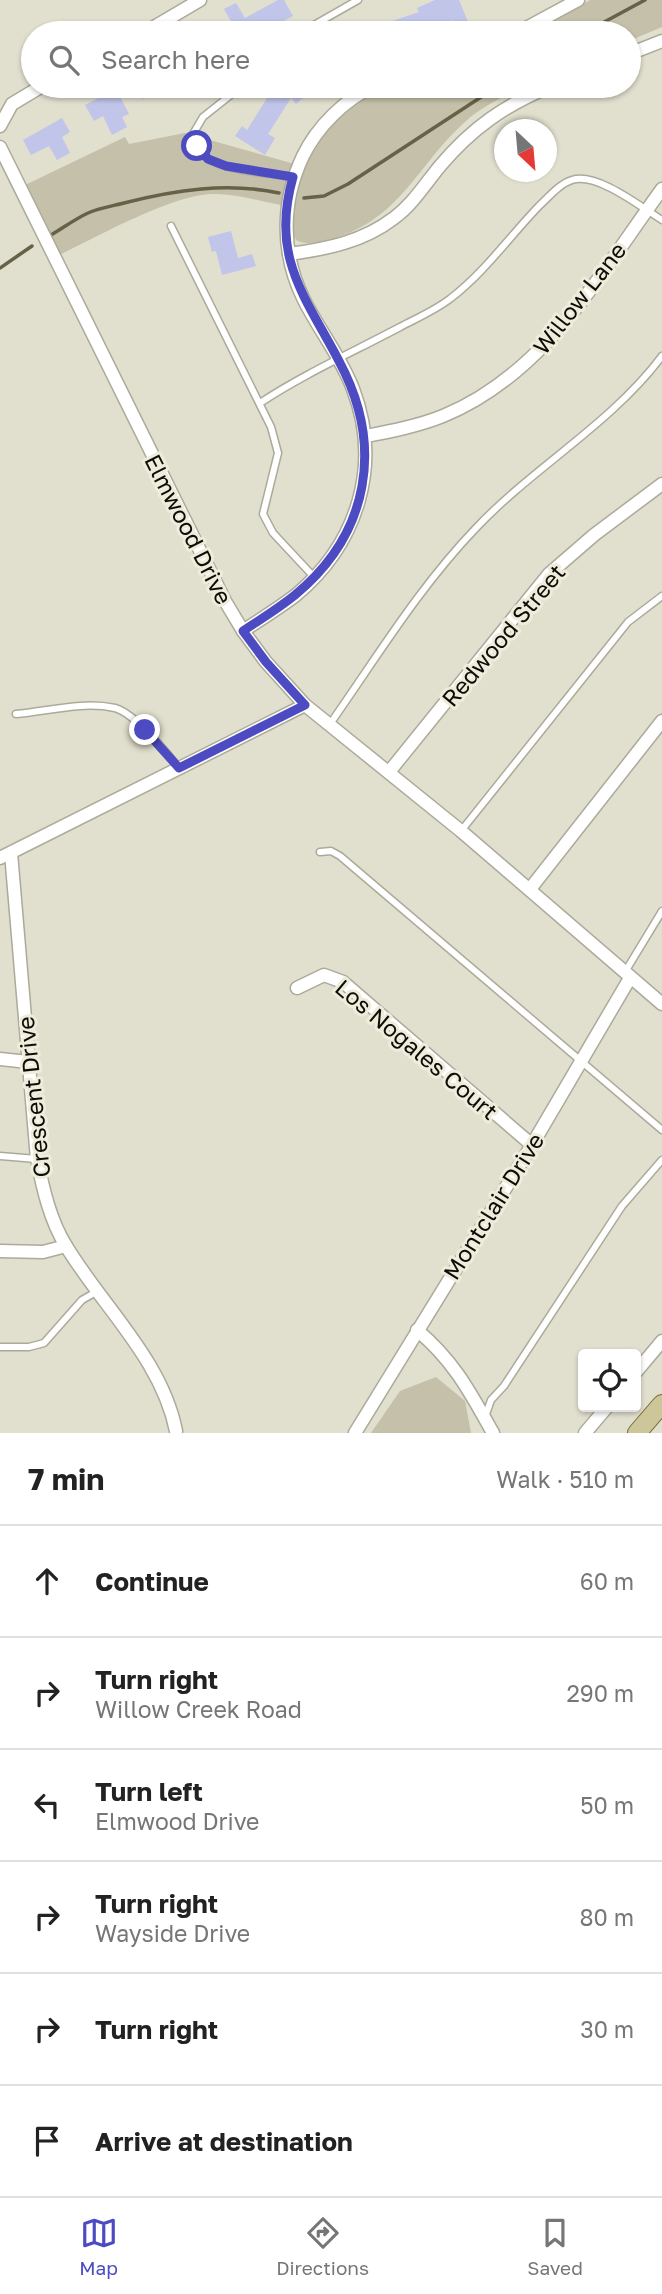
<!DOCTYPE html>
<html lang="en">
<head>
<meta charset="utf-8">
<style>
  :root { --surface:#fff; --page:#f2f2f2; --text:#222; --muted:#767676; --line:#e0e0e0; --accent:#4d4bc1 }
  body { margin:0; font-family:"Golos Text",sans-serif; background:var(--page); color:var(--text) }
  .controls { position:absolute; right:21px; bottom:21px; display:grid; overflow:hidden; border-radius:7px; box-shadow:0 2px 5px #0004 }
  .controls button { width:63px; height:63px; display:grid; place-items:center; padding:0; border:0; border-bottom:2px solid var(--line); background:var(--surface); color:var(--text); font:35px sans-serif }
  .compass { position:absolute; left:494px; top:119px; width:63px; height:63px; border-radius:50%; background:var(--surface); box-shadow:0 2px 5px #0004; rotate:154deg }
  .stop { position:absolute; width:21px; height:21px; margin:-16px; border:5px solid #4d4bc1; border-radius:50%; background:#fff }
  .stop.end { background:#4d4bc1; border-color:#fff; box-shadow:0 2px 7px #0008 }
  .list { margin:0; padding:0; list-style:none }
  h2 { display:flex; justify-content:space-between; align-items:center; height:91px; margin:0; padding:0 28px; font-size:30px }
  h2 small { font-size:23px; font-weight:400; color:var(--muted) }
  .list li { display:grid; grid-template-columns:46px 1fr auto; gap:21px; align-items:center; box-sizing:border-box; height:112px; padding:0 28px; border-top:2px solid var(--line) }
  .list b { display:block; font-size:26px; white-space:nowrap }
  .list p { margin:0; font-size:23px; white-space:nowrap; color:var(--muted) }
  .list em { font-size:23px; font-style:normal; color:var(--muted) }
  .icon { flex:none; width:38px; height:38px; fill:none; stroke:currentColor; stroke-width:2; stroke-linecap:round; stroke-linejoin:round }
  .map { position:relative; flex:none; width:662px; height:1433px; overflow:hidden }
  .search { position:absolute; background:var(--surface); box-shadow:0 2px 5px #0004; left:21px; right:21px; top:21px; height:77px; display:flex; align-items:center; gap:18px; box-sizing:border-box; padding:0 24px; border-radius:38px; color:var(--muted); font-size:26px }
  .sheet { height:763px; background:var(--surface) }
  nav { display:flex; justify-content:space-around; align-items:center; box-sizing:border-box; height:98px; border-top:2px solid var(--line); background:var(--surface); font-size:19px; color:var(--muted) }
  nav a { display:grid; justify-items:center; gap:4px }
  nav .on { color:var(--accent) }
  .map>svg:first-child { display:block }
</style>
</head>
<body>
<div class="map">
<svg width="662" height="1433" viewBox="0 0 662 1433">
  <rect width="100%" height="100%" fill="#e1dfce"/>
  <!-- green -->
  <g fill="#c4c0a9">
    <polygon points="590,0 662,0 662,27 629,41 629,33 532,33"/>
    <path d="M390,86H525C504,97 482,106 465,122C417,165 401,219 332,239C321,242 307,246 296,240L292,231L294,207C267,204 242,194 214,194C173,194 99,236 59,255L23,186L125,137L129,144L185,133L305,167C329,123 343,107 390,86Z"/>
    <polygon points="436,1377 465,1401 471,1433 371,1433 400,1391"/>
  </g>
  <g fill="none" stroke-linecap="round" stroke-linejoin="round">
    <!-- stream -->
    <g stroke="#666247" stroke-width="3.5">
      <polyline points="584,33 645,0"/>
      <polyline points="304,198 324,196 348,184 498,86"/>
      <path d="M51,235C63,228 75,219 88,213C99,208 113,206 124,203C175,190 227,182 279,193"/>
      <polyline points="0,268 32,246"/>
    </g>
  </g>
  <!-- building -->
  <g fill="#c0c5e9">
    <polygon points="278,0 284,0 293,16 261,33 217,33 233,25 224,9 236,3 245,18"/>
    <polygon points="435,0 459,0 468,22 455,28 452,20 422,33 364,33 363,31 419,12 417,8"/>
    <polygon points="136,86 168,86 143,99"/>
    <polygon points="282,86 317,86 296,104 291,98 268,134 275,138 265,155 235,136 242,126 247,130 269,95"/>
    <polygon points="116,89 129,114 122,117 127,127 112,135 103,116 94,121 85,105"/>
    <polygon points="62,118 70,132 62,137 70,153 57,160 49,146 31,155 23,140"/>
    <polygon points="231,231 238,258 252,254 256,266 222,275 216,251 212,252 208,237"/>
  </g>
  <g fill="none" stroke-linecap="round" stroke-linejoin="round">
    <!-- lane casing -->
    <g stroke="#acaa9a" stroke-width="9">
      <g id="lane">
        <polyline points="300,33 358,0"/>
        <path d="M242,86L203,117L193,134C196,143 199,151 207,158C224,171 271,173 293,177"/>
        <polyline points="171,226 271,427 278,453 263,514 273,533 314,577"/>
        <path d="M260,403C304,374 353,352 400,327C417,318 436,310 451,298C484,273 510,236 539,206C549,197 559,184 572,180C597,172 641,207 662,220"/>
        <path d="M16,714C49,711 83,701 115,708C133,712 167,753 179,768"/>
        <path d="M330,724C377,657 420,586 477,527C534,467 612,423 662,356"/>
        <polyline points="461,831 628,622 662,596"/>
        <polyline points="320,852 331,851 340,856 662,1130"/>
        <polyline points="625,972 662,911"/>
        <polyline points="0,1156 37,1159"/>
        <polyline points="0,1347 29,1347 44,1343 82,1300 96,1292"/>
        <polyline points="485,1417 491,1400 504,1386 622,1206 662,1160"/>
      </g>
    </g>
    <!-- street casing -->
    <g stroke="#acaa9a" stroke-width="15">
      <g id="street">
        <polyline points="144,33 200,0"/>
        <polyline points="517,33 578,0"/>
        <polyline points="629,54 662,41"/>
        <polyline points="0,126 12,104 42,86"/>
        <polyline points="0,147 225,601 243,631 266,662 305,705 461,831 662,1004"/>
        <path d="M289,254C326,249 363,242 394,218C413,204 425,184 440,166C472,128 505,105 551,86"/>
        <path d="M366,436C392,431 418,426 443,416C544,375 600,274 662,189"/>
        <path d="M243,631C261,619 279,608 296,595C358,543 382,465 353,389C341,357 319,330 304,300C281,254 281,202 303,156C317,127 345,99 374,86"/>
        <polyline points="389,772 549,574 594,535 662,484"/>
        <path d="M11,853L37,1159C43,1189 50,1220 66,1246C103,1307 162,1360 176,1431"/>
        <polyline points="0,858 305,705"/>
        <polyline points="530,889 662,721"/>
        <polyline points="297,988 324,975 343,982 532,1145"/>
        <polyline points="0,1059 28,1062"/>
        <polyline points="0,1251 43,1252 66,1246"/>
        <path d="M417,1330C454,1361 470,1392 493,1433"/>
        <polyline points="636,1372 662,1341"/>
        <polyline points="355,1433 532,1145 630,978"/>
        <polyline points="585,1433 607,1407"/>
      </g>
    </g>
    <!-- primary casing -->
    <g stroke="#746c3a" stroke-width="20">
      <polyline id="primary" points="637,1433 662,1404"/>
    </g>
    <!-- lane -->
    <use href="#lane" stroke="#fff" stroke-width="6"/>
    <!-- street -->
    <use href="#street" stroke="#fff" stroke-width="12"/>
    <!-- primary -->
    <use href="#primary" stroke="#cdc699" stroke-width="18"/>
  </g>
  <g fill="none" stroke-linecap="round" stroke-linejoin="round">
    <!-- route -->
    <path stroke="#4d4bc1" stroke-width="9" d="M145,730L179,768L305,705L266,662L243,631C261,619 279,608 295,595C370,533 384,445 339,361C305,296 270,257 293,177L226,166L208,159L197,146"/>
  </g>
  <g text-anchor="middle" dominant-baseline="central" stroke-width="6" stroke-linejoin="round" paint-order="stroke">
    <!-- street labels -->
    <g font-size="23" fill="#0d0c07" stroke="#eeecdb">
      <text transform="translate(579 298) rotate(-52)">Willow Lane</text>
      <text transform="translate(189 529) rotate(63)">Elmwood Drive</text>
      <text transform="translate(503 635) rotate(-50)">Redwood Street</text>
      <text transform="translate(417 1049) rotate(40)">Los Nogales Court</text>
      <text transform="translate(33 1097) rotate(-96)">Crescent Drive</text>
      <text transform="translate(493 1206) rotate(-58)">Montclair Drive</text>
    </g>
  </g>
</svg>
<div class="controls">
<button><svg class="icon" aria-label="locate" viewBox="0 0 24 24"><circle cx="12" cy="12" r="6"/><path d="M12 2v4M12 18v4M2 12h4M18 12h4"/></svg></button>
</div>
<svg class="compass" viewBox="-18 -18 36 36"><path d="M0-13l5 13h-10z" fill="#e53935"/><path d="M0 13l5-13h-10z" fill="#767676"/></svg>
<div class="stop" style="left:197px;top:146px"></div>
<div class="stop end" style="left:145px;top:730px"></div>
<div class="search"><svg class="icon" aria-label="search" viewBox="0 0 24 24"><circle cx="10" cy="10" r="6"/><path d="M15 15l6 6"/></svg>Search here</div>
</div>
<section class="sheet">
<h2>7 min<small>Walk · 510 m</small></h2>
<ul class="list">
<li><svg class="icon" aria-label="ahead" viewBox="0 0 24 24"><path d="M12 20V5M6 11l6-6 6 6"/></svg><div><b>Continue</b></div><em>60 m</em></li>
<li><svg class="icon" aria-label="right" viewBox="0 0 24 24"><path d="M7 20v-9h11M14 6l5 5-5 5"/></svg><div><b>Turn right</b><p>Willow Creek Road</p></div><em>290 m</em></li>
<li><svg class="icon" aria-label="left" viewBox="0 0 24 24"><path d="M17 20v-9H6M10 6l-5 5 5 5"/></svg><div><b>Turn left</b><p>Elmwood Drive</p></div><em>50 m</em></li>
<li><svg class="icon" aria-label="right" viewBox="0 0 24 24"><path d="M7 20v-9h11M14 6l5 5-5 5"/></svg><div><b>Turn right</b><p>Wayside Drive</p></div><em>80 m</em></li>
<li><svg class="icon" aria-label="right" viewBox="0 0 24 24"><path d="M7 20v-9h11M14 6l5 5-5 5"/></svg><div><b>Turn right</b></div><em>30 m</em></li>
<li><svg class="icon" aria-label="arrive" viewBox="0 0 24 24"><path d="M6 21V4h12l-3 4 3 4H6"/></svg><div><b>Arrive at destination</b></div></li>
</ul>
</section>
<nav>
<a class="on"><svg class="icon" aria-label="map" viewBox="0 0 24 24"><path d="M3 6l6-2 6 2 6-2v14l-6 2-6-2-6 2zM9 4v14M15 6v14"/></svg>Map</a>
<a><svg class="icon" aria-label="directions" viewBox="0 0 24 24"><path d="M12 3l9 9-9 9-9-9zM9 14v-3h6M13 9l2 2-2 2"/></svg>Directions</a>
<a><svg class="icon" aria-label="saved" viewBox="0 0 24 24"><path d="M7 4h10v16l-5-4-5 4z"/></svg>Saved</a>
</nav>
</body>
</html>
